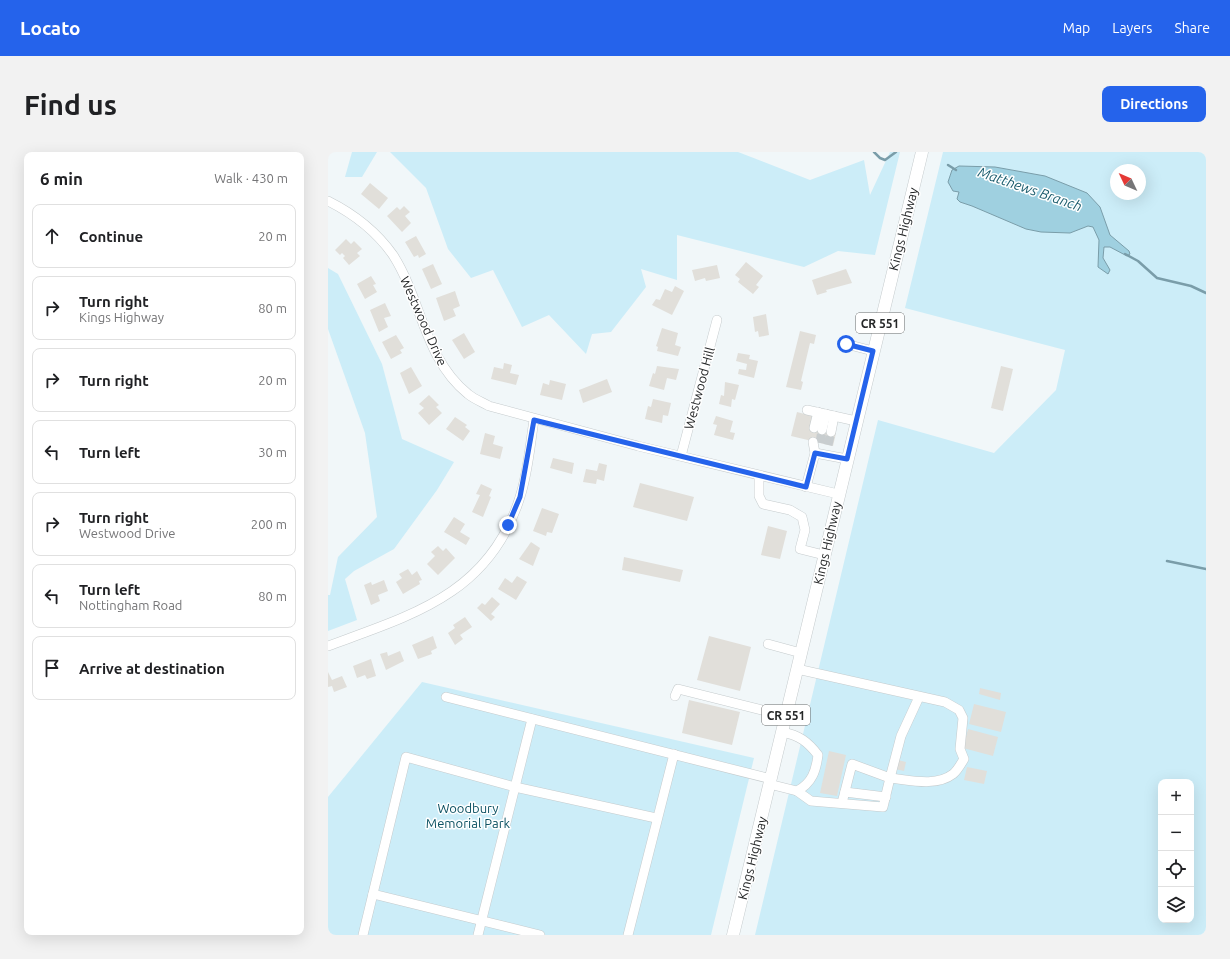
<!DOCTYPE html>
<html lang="en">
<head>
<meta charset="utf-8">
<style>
  :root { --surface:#fff; --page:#f2f2f2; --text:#202124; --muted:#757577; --line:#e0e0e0; --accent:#2563eb }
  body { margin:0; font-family:Ubuntu,sans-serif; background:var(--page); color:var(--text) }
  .controls { position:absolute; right:12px; bottom:12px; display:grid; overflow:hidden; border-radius:8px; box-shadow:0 4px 16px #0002 }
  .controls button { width:36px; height:36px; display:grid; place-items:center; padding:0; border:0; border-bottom:1px solid var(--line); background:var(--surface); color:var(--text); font:20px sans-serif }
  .compass { position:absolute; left:782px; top:12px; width:36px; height:36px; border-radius:50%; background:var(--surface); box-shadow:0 4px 16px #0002; rotate:314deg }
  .stop { position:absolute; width:12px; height:12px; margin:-9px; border:3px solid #2563eb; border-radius:50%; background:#fff }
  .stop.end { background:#2563eb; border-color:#fff; box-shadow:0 1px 4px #0008 }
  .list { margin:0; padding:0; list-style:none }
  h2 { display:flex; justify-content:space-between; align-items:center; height:52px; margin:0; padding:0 16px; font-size:17px }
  h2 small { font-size:13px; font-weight:400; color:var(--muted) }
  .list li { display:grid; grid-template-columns:26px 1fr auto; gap:12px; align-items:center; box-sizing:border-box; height:64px; margin:0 8px 8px; padding:0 8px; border:1px solid var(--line); border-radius:8px }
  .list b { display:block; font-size:15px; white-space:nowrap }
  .list p { margin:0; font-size:13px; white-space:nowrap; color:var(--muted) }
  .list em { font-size:13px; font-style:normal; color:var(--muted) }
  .icon { flex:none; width:22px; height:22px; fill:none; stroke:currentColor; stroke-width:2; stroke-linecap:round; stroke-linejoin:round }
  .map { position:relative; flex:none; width:878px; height:783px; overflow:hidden; border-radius:8px }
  header { display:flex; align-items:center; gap:24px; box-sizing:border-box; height:56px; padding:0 20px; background:var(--accent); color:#fff }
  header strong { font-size:19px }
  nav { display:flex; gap:22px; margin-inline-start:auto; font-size:14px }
  .intro { display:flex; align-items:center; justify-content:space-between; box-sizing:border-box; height:96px; padding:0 24px }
  h1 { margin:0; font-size:28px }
  .button { padding:10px 18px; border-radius:8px; background:var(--accent); color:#fff; font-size:14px; font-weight:700 }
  main { display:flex; gap:24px; padding:0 24px }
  aside { flex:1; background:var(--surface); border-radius:8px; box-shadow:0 4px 16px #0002 }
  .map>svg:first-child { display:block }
</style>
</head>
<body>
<header>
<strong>Locato</strong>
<nav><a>Map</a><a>Layers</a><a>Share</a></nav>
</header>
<div class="intro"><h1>Find us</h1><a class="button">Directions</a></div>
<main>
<aside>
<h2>6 min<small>Walk · 430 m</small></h2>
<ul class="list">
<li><svg class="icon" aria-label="ahead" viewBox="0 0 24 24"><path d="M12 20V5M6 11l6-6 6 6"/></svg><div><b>Continue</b></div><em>20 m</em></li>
<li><svg class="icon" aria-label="right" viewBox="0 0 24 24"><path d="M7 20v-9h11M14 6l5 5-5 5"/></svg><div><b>Turn right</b><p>Kings Highway</p></div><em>80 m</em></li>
<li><svg class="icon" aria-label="right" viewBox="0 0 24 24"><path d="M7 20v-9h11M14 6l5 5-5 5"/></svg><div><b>Turn right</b></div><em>20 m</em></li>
<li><svg class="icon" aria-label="left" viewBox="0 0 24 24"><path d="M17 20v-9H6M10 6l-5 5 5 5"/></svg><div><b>Turn left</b></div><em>30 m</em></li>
<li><svg class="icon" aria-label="right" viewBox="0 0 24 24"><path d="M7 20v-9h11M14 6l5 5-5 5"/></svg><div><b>Turn right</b><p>Westwood Drive</p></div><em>200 m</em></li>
<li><svg class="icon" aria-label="left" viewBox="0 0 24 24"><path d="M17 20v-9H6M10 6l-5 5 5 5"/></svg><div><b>Turn left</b><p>Nottingham Road</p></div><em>80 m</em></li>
<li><svg class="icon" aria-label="arrive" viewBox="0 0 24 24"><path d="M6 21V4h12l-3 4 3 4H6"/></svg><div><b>Arrive at destination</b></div></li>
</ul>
</aside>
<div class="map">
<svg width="878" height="783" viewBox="0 0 878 783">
  <rect width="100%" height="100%" fill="#f1f7f9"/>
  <!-- green -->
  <g fill="#ccedf8" fill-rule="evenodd">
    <polygon points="24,0 49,0 34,25 17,25"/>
    <polygon points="62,0 410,0 482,28 536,8 542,43 562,0 572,0 547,103 510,99 476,115 349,83 349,128 313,117 318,135 283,180 264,182 258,202 221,163 194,175 165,118 143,126 120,97 98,36"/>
    <path d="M615,0H878V783H427L550,268L666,301L728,238L737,198L577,156ZM788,18H812V42H788ZM833,630H863V768H833Z"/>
    <polygon points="0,116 10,122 54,212 74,287 126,310 109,338 66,397 26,419 17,427 29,468 0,479 0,443 2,443 10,405 49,365 37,281 0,177"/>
    <polygon points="94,530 426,606 383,783 0,783 0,645"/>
  </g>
  <!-- water -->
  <polygon fill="#9fd0e0" stroke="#7a9da9" points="631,14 667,15 717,24 759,41 772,55 782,83 801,99 802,102 799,104 782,95 776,95 775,106 782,118 780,122 770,115 771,88 765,75 760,74 742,81 713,80 698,77 644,54 632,50 629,47 631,40 625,39 620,30 624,18"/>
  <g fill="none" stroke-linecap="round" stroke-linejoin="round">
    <!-- stream -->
    <g stroke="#7a9da9" stroke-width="2.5">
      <polyline points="546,0 552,6 557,8 568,0"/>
      <polyline points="620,13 628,18"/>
      <polyline points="797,102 810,109 829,126 863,134 878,141"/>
      <polyline points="839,409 878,417"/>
    </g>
  </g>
  <!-- building -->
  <g fill="#e1dfda">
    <polygon points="42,31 60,46 51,57 33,42"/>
    <polygon points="76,54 82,60 77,64 83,71 74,80 59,64 69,55 72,58"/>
    <polygon points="88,84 98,102 91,106 90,103 86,105 77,90"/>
    <polygon points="18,87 23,92 26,89 34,97 29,101 32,104 21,113 15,106 17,104 14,101 12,103 7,98"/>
    <polygon points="418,110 435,124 428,133 431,135 425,142 410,130 412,127 407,123"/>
    <polygon points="105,112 114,132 103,137 94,117"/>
    <polygon points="389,113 392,126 378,129 377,126 367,129 364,118"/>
    <polygon points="518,117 524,131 498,138 499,140 489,143 484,128"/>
    <polygon points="43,124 48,132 45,133 49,140 37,147 29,132"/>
    <polygon points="347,134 356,139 344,163 324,153 328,147 332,148 337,137 344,140"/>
    <polygon points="127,139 132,154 125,157 128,164 116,169 108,146"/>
    <polygon points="57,151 63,164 56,166 60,175 51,180 42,158"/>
    <polygon points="438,162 441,183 431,185 430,179 427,180 425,165"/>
    <polygon points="334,176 350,181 347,193 353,195 350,204 329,199 330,195 328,194"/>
    <polygon points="472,179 488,183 486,192 482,191 473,229 475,230 473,238 458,235"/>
    <polygon points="136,181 147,200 136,207 124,188"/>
    <polygon points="68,183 76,196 72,198 74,201 63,207 54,190"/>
    <polygon points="410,201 422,203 421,207 430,209 426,226 410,222 411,217 418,218 419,212 408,209"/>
    <polygon points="176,211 184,213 182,221 191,223 188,233 163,227 166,215 175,217"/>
    <polygon points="329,214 351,217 348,228 339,226 336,238 321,234 325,221 327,222"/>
    <polygon points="673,214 685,217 675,259 663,256"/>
    <polygon points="83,215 94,234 81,242 72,221"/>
    <polygon points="279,227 284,240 255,251 251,238"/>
    <polygon points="222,228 238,232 234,248 212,243 215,231 221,233"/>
    <polygon points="397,230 411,233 407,248 404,247 403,255 391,252 393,243 396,244"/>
    <polygon points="101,243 111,253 108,255 114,261 101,273 90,261 96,256 91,252"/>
    <polygon points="325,247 343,251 340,264 335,263 334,271 317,267 320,254 323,255"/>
    <polygon points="469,260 484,264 482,275 508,281 505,294 463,284"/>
    <polygon points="388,264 405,269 402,280 407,281 405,288 386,283 389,273 385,272"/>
    <polygon points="127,265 139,273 137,275 142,279 135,289 118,277"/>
    <polygon points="157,281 167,284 165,292 175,295 172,307 152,302"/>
    <polygon points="225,306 246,311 244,322 222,316"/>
    <polygon points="271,311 279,313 276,329 269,327 268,332 255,330 258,317 269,319"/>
    <polygon points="312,331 366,345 359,369 305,355"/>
    <polygon points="153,332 164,337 161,344 163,345 155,365 144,360 152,343 148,342"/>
    <polygon points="214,356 231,362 224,381 219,380 218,384 205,379"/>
    <polygon points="126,365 137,372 132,380 142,386 138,393 116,380"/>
    <polygon points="440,374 459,379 452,407 433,403"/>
    <polygon points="203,390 212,396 205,414 191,407"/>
    <polygon points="110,394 115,399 118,396 127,406 110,423 99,412 107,404 103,400"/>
    <polygon points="296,405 355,418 352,430 294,418"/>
    <polygon points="80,417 84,423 89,419 94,428 91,429 92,432 75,442 68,430 74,426 71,422"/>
    <polygon points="189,424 199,430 188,448 170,437 177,426 184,431"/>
    <polygon points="56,428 60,439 50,443 52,449 43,453 36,433 43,430 44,433"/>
    <polygon points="164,445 172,452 163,462 167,465 163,469 149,456 154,451 157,453"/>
    <polygon points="137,465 144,475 132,483 135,487 127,493 120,481 127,476 125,473"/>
    <polygon points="105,484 109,496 103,499 104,502 90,507 84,493"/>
    <polygon points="381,484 423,495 412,539 369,528"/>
    <polygon points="72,499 76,509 58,518 52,502 59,500 60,504"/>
    <polygon points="43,507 48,524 39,527 37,523 29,526 25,514"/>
    <polygon points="0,520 4,528 14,524 19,535 6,540 4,534 0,535"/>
    <polygon points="652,536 673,541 672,548 651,542"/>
    <polygon points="361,548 412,560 404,593 354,581"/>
    <polygon points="646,552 678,560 673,580 641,572"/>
    <polygon points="640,577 670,585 665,604 635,596"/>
    <polygon points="501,599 518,603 509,644 492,641"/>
    <polygon points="570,608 578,610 576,619 567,617"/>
    <polygon points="639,615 659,619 656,632 636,628"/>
  </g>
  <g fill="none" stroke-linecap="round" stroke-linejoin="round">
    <!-- minor-tunnel -->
    <g stroke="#c8cdcf" stroke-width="9" stroke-dasharray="9 4.5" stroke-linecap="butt">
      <polyline points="492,291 494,278"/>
      <polyline points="500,293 503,280"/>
    </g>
    <!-- minor casing -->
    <g stroke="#c5cbcd" stroke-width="10">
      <g id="minor">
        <path d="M0,49C26,62 48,79 65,103C94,148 96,207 140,242C146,247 154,250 161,254L310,294L510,342"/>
        <polyline points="518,192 545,199"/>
        <polyline points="479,258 528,269"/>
        <polyline points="486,276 490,260"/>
        <polyline points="494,278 498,262"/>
        <polyline points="503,280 506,264"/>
        <polyline points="485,290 487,301"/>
        <polyline points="353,304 389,168"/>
        <polyline points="431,324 431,344 435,352 462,358 474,365 477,378 472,397 496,403"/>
        <polyline points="478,335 487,301 519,307"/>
        <polyline points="440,492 473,501"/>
        <path d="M0,494C84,463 162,442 192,345C200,321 202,293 206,268"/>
        <polyline points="347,544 350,537 458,564"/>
        <polyline points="118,545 443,627"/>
        <path d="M441,632L469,639C484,631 488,619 490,603C480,590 471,583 454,580"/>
        <path d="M469,639L483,649L555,655L562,626C582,628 608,635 625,622C629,619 633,612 636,607L632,597L635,566L631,558L617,550L469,517"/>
        <polyline points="517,640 558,645"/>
        <polyline points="514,651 524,612 562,626 573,584 591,545"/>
        <polyline points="45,742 212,783"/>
        <polyline points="35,783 78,605 187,635 328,666"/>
        <polyline points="150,783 204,567"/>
        <polyline points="300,783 346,602"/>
      </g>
    </g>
    <!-- major casing -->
    <g stroke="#c5cbcd" stroke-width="13">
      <polyline id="major" points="405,783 594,0"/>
    </g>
    <!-- minor -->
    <use href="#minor" stroke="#fff" stroke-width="9"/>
    <!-- major -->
    <use href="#major" stroke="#fff" stroke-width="12"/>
  </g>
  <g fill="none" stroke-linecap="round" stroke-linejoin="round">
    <!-- route -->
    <polyline stroke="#2563eb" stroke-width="5" points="180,373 192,345 206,268 478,335 487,301 519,307 545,199 518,192"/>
  </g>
  <g text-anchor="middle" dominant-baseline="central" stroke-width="3" stroke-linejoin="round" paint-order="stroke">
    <!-- shield labels -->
    <g fill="#fff" stroke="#666868" stroke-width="1">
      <rect x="528" y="161" width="48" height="20" rx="3"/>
      <rect x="434" y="553" width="48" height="20" rx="3"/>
    </g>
    <g font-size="12" font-weight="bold" fill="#252728">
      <text x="552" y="171">CR 551</text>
      <text x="458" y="563">CR 551</text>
    </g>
    <!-- street labels -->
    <g font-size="13" fill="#252728" stroke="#fff">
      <text transform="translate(575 77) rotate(-76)">Kings Highway</text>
      <text transform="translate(96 169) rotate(66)">Westwood Drive</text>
      <text transform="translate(371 236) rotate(-75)">Westwood Hill</text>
      <text transform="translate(499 391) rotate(-77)">Kings Highway</text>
      <text transform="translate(424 706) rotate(-76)">Kings Highway</text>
    </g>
    <!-- park labels -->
    <g font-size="13" fill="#0d5263" stroke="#fff">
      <text x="140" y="656">Woodbury<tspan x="140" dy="15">Memorial Park</tspan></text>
    </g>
    <!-- water labels -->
    <g font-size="14" font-style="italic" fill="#1c5d6e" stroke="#fff">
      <text transform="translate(702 37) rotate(19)">Matthews Branch</text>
    </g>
  </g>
</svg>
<div class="controls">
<button>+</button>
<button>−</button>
<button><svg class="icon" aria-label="locate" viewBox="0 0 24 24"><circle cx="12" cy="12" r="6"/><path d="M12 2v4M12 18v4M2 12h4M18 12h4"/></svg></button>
<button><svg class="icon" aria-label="layers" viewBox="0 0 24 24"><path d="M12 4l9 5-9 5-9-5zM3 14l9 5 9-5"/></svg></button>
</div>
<svg class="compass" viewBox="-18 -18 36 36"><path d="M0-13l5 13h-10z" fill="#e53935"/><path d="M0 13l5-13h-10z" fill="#757577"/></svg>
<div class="stop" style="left:518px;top:192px"></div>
<div class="stop end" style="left:180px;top:373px"></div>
</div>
</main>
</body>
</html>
